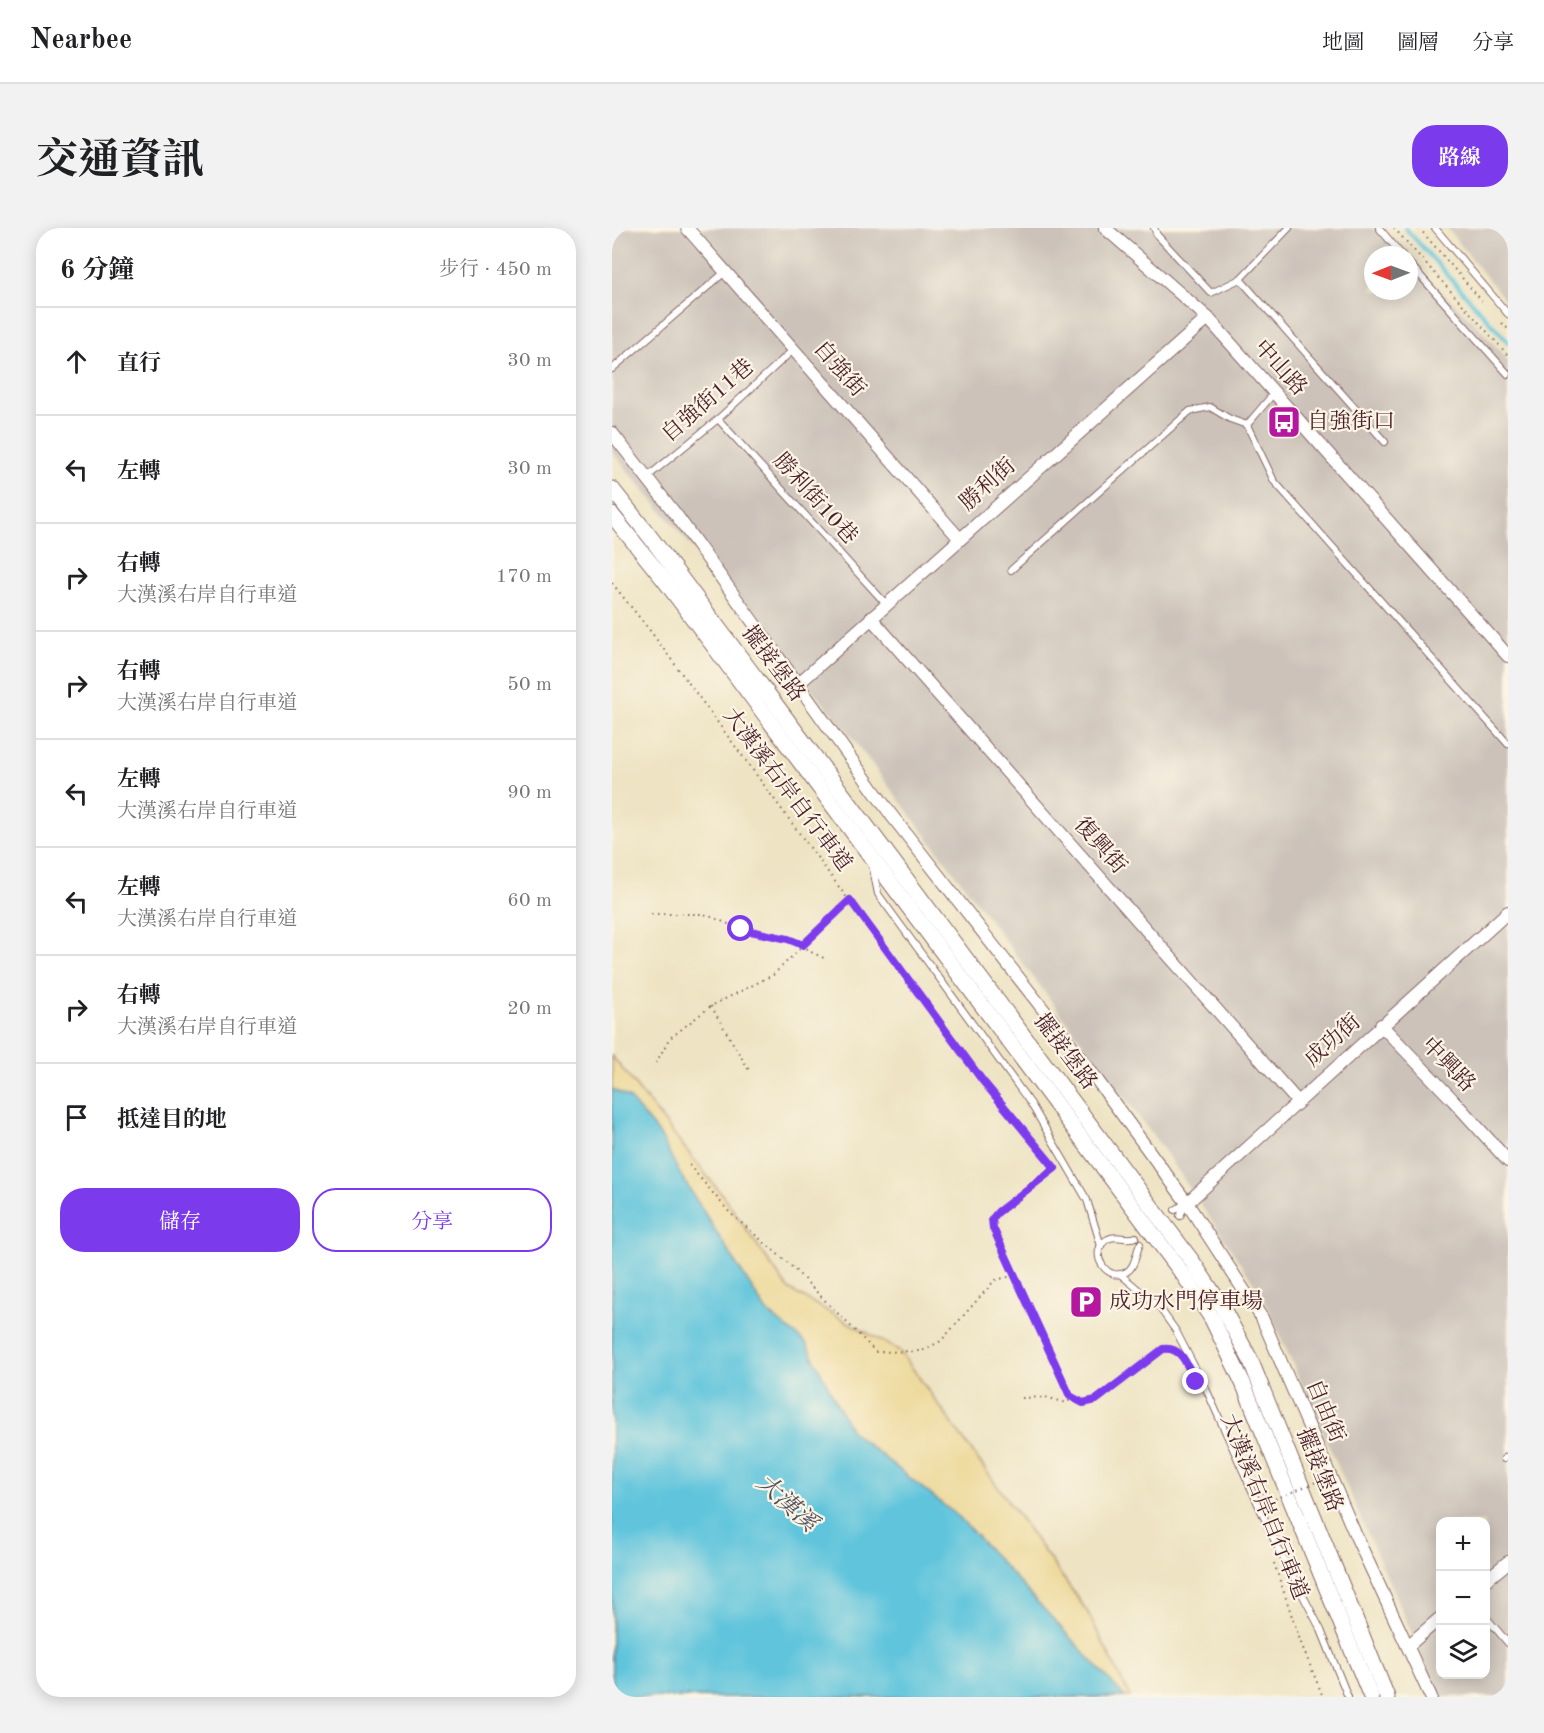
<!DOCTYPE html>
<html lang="zh-TW">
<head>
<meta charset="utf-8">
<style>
  :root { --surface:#fff; --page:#f2f2f2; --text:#202124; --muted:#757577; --line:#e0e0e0; --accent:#7c3aed }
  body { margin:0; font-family:"Old Standard TT","Noto Serif TC",serif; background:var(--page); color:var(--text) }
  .controls { position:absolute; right:18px; bottom:18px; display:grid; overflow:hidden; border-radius:12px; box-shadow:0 3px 15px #0003 }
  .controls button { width:54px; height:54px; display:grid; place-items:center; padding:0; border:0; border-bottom:2px solid var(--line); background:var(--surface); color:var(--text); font:30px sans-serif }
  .compass { position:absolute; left:752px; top:18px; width:54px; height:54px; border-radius:50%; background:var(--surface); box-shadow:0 3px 15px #0003; rotate:269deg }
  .stop { position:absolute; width:18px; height:18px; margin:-14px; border:4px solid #7c3aed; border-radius:50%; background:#fff }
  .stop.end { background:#7c3aed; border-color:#fff; box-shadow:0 2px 6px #0008 }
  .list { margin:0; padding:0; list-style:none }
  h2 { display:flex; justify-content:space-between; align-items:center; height:78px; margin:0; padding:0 24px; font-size:26px }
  h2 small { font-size:20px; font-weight:400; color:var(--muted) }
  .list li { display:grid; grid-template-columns:39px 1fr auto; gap:18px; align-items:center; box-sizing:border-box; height:108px; padding:0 24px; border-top:2px solid var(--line) }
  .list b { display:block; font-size:22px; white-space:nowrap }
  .list p { margin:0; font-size:20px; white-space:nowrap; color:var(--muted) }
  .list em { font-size:20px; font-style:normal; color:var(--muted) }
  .actions { display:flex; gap:12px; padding:18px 24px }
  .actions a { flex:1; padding:14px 0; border:2px solid var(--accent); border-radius:24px; text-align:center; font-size:21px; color:var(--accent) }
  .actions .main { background:var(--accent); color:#fff }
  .icon { flex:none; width:33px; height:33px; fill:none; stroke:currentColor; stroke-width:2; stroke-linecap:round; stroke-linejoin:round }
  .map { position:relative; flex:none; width:896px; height:1469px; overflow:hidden; border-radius:24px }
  header { display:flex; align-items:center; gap:36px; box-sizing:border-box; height:84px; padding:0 30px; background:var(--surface); border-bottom:2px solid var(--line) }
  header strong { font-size:28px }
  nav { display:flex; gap:33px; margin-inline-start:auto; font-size:21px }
  .intro { display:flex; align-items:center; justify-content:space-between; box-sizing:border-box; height:144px; padding:0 36px }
  h1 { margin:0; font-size:42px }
  .button { padding:15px 27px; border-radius:24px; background:var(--accent); color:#fff; font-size:21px; font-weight:700 }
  main { display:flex; gap:36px; padding:0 36px }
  aside { flex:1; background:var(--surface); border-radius:24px; box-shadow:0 3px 15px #0003 }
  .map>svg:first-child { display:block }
</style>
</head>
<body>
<header>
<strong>Nearbee</strong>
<nav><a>地圖</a><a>圖層</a><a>分享</a></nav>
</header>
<div class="intro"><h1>交通資訊</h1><a class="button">路線</a></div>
<main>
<aside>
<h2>6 分鐘<small>步行 · 450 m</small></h2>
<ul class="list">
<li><svg class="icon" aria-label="ahead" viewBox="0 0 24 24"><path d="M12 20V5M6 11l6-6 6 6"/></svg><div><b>直行</b></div><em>30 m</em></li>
<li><svg class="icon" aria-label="left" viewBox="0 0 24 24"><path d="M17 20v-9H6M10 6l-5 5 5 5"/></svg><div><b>左轉</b></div><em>30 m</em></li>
<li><svg class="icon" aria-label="right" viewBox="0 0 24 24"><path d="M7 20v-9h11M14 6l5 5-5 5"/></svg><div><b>右轉</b><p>大漢溪右岸自行車道</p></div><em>170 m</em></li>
<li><svg class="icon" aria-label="right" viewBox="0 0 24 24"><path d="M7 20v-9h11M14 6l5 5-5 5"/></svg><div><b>右轉</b><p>大漢溪右岸自行車道</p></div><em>50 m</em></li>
<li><svg class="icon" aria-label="left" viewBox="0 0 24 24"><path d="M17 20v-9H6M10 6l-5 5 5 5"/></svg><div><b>左轉</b><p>大漢溪右岸自行車道</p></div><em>90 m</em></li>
<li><svg class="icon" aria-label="left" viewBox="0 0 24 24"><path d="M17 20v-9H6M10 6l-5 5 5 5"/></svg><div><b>左轉</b><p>大漢溪右岸自行車道</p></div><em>60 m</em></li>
<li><svg class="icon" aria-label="right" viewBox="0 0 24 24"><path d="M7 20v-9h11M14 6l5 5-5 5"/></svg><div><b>右轉</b><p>大漢溪右岸自行車道</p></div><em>20 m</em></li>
<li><svg class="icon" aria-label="arrive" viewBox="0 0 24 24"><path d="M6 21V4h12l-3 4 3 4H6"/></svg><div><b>抵達目的地</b></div></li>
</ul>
<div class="actions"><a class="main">儲存</a><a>分享</a></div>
</aside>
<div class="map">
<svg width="896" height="1469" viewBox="0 0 896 1469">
  <rect width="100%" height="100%" fill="#fcf5e5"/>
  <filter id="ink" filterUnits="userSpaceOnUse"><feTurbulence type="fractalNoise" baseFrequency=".0167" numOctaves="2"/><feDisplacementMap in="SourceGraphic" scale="12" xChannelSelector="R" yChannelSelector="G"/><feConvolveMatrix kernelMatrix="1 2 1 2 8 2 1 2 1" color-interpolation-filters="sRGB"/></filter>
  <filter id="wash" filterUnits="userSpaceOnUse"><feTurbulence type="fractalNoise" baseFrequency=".008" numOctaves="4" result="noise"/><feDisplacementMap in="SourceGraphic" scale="24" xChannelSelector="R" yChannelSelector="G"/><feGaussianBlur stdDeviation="1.35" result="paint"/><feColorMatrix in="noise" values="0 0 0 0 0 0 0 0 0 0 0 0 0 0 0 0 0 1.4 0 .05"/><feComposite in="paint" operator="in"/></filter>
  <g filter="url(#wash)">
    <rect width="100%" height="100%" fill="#eee4c4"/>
    <!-- industrial -->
    <g fill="#ccc2b9" fill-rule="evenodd">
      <path d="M0,0H761L790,27H761V63H797V34L866,98L896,133V1469H828L651,1069L552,922L235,503L0,224ZM828,1294H873V1446H828Z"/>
      <polygon points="835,0 896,0 896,76"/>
    </g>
    <!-- sand -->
    <polygon fill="#eeda9e" stroke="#9c7c64" stroke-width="1.5" points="0,828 114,972 176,1061 288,1123 475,1383 518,1469 0,1469"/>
    <!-- water -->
    <polygon fill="#5fc4dc" stroke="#547284" stroke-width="1.5" points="0,861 17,870 48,907 68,946 154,1083 194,1115 239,1203 348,1290 513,1469 0,1469"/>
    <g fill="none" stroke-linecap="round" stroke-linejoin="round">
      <!-- stream -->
      <polyline stroke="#5fc4dc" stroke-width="4" points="793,0 896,114"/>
    </g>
  </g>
  <g filter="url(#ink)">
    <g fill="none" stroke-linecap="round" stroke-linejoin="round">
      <!-- service casing -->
      <g stroke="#836461" stroke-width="8">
        <g id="service">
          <polyline points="542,0 545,7 599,65 628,51"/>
          <polyline points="677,0 628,51 773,214"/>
          <polyline points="767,0 790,27"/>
          <polyline points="823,0 896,86"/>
          <polyline points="0,4 5,0"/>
          <polyline points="797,35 896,146"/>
          <polyline points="0,141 113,44"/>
          <polyline points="662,165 635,197 662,253 896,516"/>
          <polyline points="106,191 274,376"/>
          <polyline points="34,250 106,191 182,121"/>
          <polyline points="399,342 578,183 598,179 618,191 635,197"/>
          <polyline points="260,636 266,666 419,876 475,972 489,1018"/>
          <polyline points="563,982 574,975"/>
          <polyline points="568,988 574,975"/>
          <path d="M524,1009C514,1013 505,1006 496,1011C473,1023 497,1059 517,1042C524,1036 524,1024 528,1016"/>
          <polyline points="508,1046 547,1079 564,1103 595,1163 664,1316 709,1402 736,1469"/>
          <polyline points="892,1231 896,1228"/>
          <polyline points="873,1388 896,1415"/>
        </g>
      </g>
      <!-- minor casing -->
      <g stroke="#836461" stroke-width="14">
        <g id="minor">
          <polyline points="75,0 347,310"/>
          <polyline points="493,0 596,90 896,428"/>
          <polyline points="0,205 65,288 280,588 463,822 575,975 650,1090 744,1308 819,1469"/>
          <polyline points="259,390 686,874"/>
          <polyline points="186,456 596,90"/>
          <polyline points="769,797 841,872 896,933"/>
          <polyline points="575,975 896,684"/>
          <polyline points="873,1353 896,1334"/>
          <polyline points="797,1417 828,1390"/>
        </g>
      </g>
      <!-- tertiary casing -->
      <g stroke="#836461" stroke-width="17">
        <g id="tertiary">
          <polyline points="0,261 39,310 580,1033 609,1077 638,1131 775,1469"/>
          <polyline points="0,287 53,353 573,1049 600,1091 631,1155 759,1469"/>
        </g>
      </g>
      <!-- path -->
      <g stroke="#836461" stroke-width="2" stroke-dasharray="1.5 4.5" stroke-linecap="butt">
        <polyline points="782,0 896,127"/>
        <polyline points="807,0 870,73"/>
        <polyline points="890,95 896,101"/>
        <polyline points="0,355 39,404 370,853 443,940 386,984 380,991 380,1000 458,1168 471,1175 484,1172 551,1121 560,1120 563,1122"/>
        <polyline points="39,686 92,686 129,701 176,711 191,717 199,724 214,731"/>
        <polyline points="99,778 138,844"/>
        <polyline points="44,835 57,811 99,778 161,747 238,672"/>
        <polyline points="77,937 118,985 176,1035 264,1124 310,1123 329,1113 383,1052 401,1048"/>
        <polyline points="410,1170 433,1169 455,1175 460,1169"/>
        <polyline points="643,1225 640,1227 655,1264 650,1265"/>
        <polyline points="662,1335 689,1415 711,1469"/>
      </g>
      <!-- service -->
      <use href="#service" stroke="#fff" stroke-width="6"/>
      <!-- minor -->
      <use href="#minor" stroke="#fff" stroke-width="12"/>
      <!-- tertiary -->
      <use href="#tertiary" stroke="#fff" stroke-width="15"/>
      <!-- path-bridge -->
      <polyline stroke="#836461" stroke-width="2" stroke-dasharray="1.5 4.5" stroke-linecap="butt" points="663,1271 704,1254"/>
    </g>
  </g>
  <g fill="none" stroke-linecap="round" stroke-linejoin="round" filter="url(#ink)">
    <!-- route -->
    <path stroke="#7c3aed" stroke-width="8" d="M129,701L176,711L191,717L238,672L370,852L443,940L386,984L380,991L381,1000L458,1168L471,1175L484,1172L551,1121C571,1118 575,1139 584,1154"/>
  </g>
  <!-- icons -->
  <defs>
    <g id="bus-square" transform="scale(1.725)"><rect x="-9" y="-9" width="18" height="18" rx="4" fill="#b5179e" stroke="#fcf5e5"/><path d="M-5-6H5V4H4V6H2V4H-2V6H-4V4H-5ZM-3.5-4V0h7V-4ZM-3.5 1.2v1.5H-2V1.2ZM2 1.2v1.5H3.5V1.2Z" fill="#fff"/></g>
    <g id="parking-square" transform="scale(1.725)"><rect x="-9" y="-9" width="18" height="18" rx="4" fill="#b5179e" stroke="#fcf5e5"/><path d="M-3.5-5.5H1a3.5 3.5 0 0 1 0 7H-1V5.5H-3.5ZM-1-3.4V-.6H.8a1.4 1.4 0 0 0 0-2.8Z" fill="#fff"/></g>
  </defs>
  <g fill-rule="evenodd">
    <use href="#bus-square" x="672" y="194"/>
    <use href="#parking-square" x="474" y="1074"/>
  </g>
  <g text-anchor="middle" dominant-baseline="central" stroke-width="4.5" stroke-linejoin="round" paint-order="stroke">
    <!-- street labels -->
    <g font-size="22" fill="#4a1f2b" stroke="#fcf5e5">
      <text transform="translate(668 140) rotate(48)">中山路</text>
      <text transform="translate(227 141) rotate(49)">自強街</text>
      <text transform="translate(96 173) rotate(-41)">自強街11巷</text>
      <text transform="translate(376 257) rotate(-42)">勝利街</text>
      <text transform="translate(203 271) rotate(48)">勝利街10巷</text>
      <text transform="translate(161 436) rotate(53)">擺接堡路</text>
      <text transform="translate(175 562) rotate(53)">大漢溪右岸自行車道</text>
      <text transform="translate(488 618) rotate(49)">復興街</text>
      <text transform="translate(721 813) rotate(-42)">成功街</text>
      <text transform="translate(453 824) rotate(53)">擺接堡路</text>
      <text transform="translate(836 837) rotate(46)">中興路</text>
      <text transform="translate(713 1183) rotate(67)">自由街</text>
      <text transform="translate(707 1242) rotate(68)">擺接堡路</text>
      <text transform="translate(652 1279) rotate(68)">大漢溪右岸自行車道</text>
    </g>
    <!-- poi labels -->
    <g font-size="22" fill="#4a1f2b" stroke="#fcf5e5" text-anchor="start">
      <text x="695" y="194">自強街口</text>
      <text x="497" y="1074">成功水門停車場</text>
    </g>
    <!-- water labels -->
    <g font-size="24" font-style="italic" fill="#505160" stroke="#fcf5e5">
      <text transform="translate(174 1276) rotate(42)">大漢溪</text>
    </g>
  </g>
</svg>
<div class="controls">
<button>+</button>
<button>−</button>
<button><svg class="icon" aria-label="layers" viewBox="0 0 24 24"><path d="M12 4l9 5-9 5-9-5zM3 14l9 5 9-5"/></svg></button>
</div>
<svg class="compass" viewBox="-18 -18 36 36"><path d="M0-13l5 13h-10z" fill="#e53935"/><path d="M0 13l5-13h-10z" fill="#757577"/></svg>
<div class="stop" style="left:129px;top:701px"></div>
<div class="stop end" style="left:584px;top:1154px"></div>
</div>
</main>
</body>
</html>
